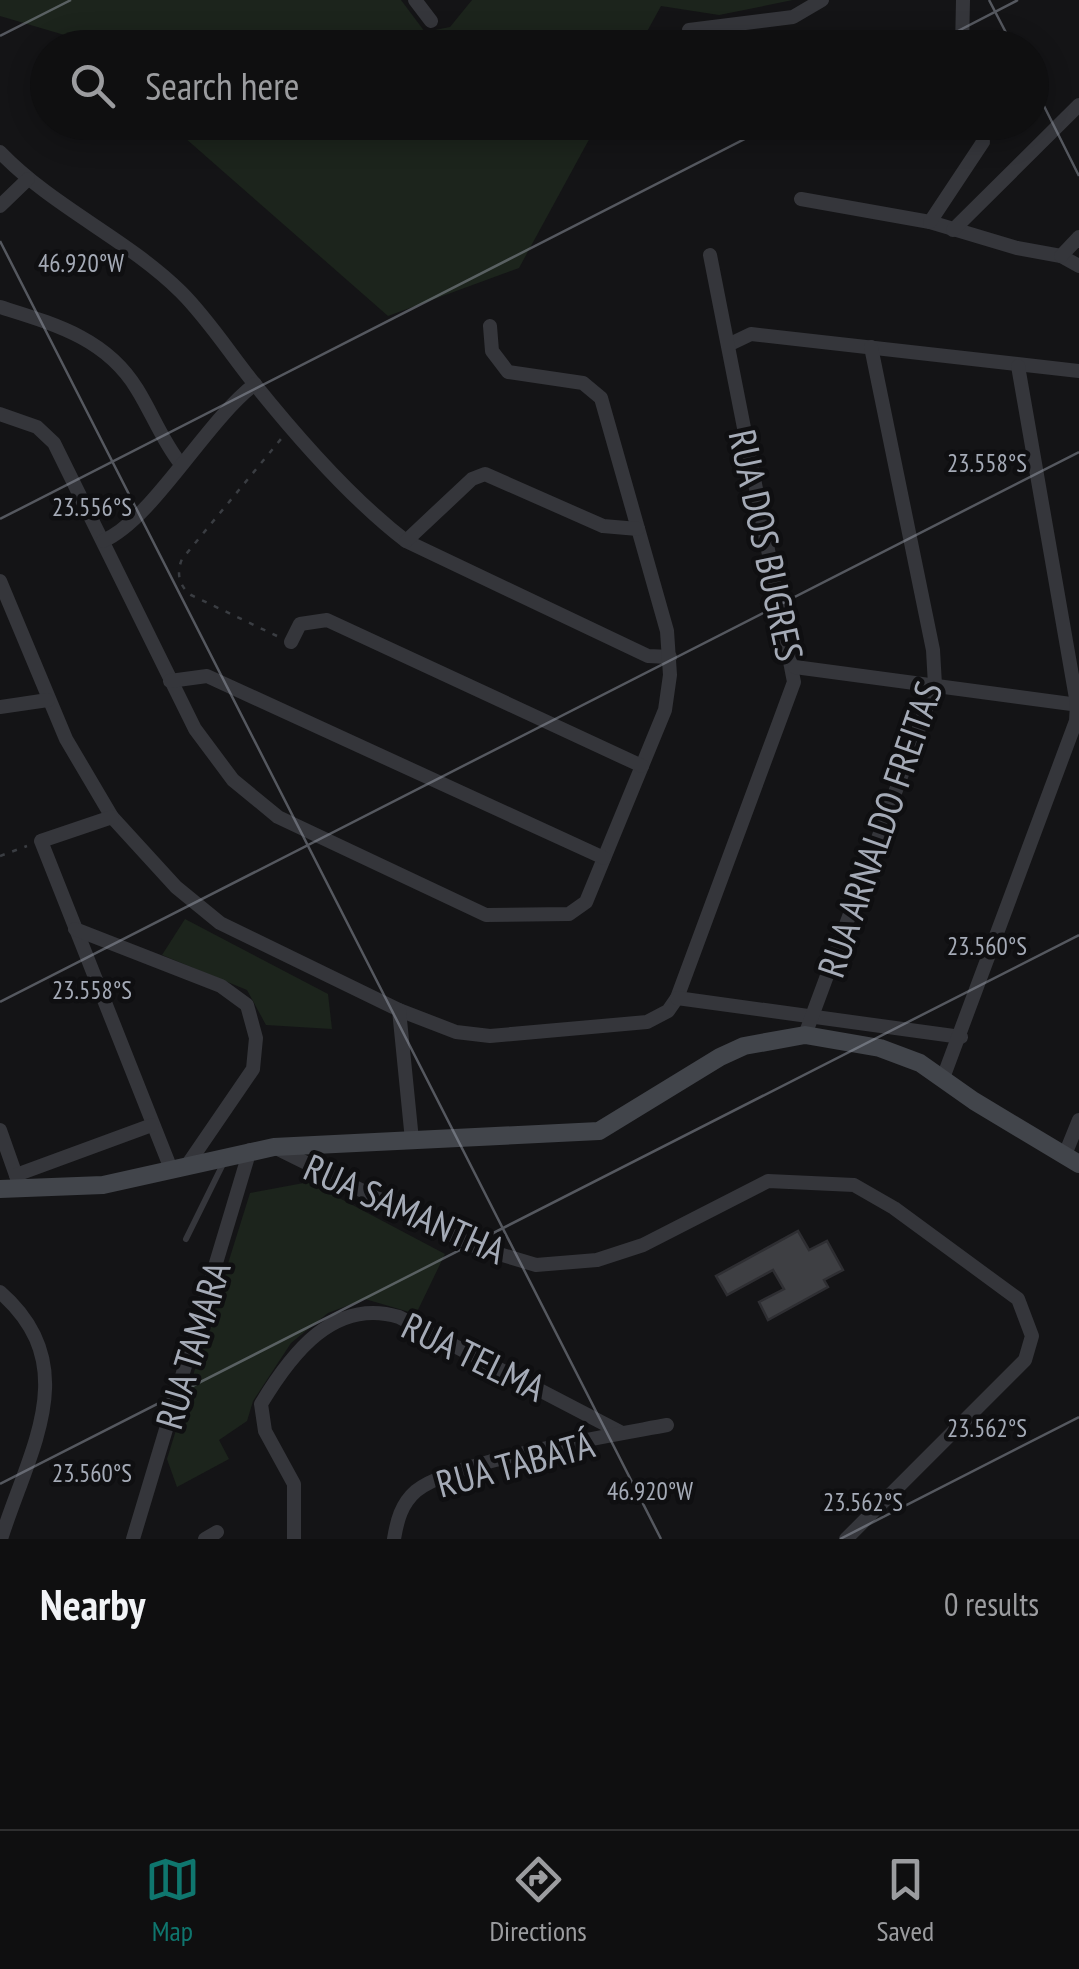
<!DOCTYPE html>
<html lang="en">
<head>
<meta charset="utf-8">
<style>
  :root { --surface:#0f0f10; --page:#181819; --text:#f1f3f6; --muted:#9b9c9f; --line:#2f2f30; --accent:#0f766e }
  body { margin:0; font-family:"PT Sans Narrow",sans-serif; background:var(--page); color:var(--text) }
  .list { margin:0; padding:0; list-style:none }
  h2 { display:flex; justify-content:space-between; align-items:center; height:130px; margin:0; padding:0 40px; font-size:42px }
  h2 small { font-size:32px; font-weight:400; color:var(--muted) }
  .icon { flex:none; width:55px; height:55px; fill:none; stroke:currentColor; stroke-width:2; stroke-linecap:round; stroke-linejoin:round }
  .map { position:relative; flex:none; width:1079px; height:1539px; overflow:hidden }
  .search { position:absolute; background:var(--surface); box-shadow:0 5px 25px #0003; left:30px; right:30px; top:30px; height:110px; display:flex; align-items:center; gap:25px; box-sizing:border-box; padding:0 35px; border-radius:55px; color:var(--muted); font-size:38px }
  .sheet { height:290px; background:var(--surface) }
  nav { display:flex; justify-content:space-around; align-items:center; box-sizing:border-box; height:140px; border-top:2px solid var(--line); background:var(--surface); font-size:28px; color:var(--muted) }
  nav a { display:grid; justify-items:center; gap:5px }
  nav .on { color:var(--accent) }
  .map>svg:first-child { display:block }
</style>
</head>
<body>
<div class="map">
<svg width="1079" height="1539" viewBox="0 0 1079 1539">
  <rect width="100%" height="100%" fill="#141416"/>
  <!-- green -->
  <g fill="#1c241c">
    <polygon points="0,0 401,0 425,32 450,27 472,0 793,0 719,15 661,6 638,48 86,47 78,39 0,16"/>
    <polygon points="168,123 598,123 519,268 388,316"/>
    <polygon points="185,919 328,994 332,1029 266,1025 247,990 162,955"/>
    <polygon points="309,1182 445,1254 416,1314 365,1299 328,1313 291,1343 253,1401 247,1421 219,1440 229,1459 177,1487 167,1459 250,1193"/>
  </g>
  <!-- building -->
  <polygon fill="#3e3f43" stroke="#2e2e32" stroke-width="2.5" points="798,1231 809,1250 827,1241 843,1270 824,1280 828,1287 768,1320 759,1302 784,1289 773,1270 727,1295 716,1276"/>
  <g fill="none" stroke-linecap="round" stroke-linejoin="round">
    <!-- path -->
    <g stroke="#3a3d42" stroke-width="2.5" stroke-dasharray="5 8" stroke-linecap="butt">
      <polyline points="683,137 734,134 758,122"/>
      <path d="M277,636L191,595C179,586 176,573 182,559L281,439"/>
      <polyline points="0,856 27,846"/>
    </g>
    <!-- lane -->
    <polyline stroke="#35363b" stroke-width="6" points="186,1239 225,1160"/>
    <!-- street -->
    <g stroke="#35363b" stroke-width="14">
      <polyline points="415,0 431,21"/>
      <polyline points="689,30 793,17 822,0"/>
      <polyline points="962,48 963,0"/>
      <path d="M0,152C54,208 126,238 181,292C208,319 229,352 253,382C297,437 350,498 406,541L648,656L670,657"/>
      <polyline points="801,199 930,222 1017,248 1061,256 1079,266"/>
      <polyline points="0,206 28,179"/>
      <polyline points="930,222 983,142 980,122"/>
      <polyline points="953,230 1079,105"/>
      <polyline points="1061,256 1079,237"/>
      <path d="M0,307C54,324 106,338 137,389C152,413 162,440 180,463"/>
      <polyline points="728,345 751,334 1079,371"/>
      <polyline points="0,414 37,427 54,443 195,729 233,780 278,817 486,915 569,914 586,902 665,710 670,675 667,631 601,398 583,383 508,372 492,351 490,326"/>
      <path d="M103,541C153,519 205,422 255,384"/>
      <polyline points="406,541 472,479 485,474 603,526 638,529"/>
      <polyline points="0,581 66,739 112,817 176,887 220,923 399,1010 456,1032 490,1036 647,1022 668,1011 677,998 794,682 710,255"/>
      <polyline points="291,642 300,624 327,620 642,766"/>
      <polyline points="795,667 1079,705"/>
      <polyline points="170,681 207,676 604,858"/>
      <polyline points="0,707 48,700"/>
      <polyline points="112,817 41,841 171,1169"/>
      <polyline points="75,929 221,986 247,1005 256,1038 253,1069 188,1164"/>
      <polyline points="677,998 961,1037"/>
      <polyline points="399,1010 412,1140"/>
      <polyline points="805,1035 935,685 933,650 871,347"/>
      <polyline points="943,1078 1076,721 1077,704 1018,366"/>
      <polyline points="0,1130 18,1181"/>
      <polyline points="274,1147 476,1247 536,1265 597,1260 643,1245 768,1181 854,1185 894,1208 1018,1299 1032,1336 1025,1360 846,1539"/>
      <polyline points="1064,1157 1079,1120"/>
      <polyline points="16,1175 152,1125"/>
      <path d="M0,1292C85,1366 29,1450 1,1539"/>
      <polyline points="133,1539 250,1150"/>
      <polyline points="205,1539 217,1532"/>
      <path d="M294,1539V1484L265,1431L261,1404C291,1354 334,1297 399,1317L622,1433"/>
      <path d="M394,1539C397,1521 401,1504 416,1491C452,1461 614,1435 667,1425"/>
    </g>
    <!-- secondary -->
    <polyline stroke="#42454b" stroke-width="18" points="0,1189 103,1185 274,1147 599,1131 720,1057 744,1046 805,1035 880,1048 920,1063 974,1101 1079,1164"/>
  </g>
  <!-- ticks -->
  <path fill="none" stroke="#a5abb7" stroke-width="2.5" stroke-opacity="0.45" d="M989,0L1014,48M0,36L71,0M925,48L1018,0M1032,82L1079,176M0,241L661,1539M0,519L778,122M0,1002L1079,452M0,1484L1079,935M840,1539L1079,1417"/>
  <g text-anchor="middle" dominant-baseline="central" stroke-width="9" stroke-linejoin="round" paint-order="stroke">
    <!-- street labels -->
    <g font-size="38" fill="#a5abb7" stroke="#0f0f11">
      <text transform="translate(767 545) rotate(78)">RUA DOS BUGRES</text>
      <text transform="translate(879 829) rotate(-71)">RUA ARNALDO FREITAS</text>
      <text transform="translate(405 1208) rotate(24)">RUA SAMANTHA</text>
      <text transform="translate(192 1345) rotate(-73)">RUA TAMARA</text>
      <text transform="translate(474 1356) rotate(26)">RUA TELMA</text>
      <text transform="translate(515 1463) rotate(-15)">RUA TABATÁ</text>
    </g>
  </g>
  <g font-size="25" text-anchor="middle" fill="#a5abb7" stroke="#0f0f11" stroke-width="9" stroke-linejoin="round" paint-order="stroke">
    <text x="81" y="272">46.920°W</text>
    <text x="987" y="472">23.558°S</text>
    <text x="92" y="516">23.556°S</text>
    <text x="987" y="955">23.560°S</text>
    <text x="92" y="999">23.558°S</text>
    <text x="987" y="1437">23.562°S</text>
    <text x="92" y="1482">23.560°S</text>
    <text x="650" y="1500">46.920°W</text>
    <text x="863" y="1511">23.562°S</text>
  </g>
</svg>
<div class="search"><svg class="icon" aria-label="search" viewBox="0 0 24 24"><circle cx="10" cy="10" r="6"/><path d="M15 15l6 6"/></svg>Search here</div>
</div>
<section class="sheet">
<h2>Nearby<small>0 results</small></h2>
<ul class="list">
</ul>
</section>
<nav>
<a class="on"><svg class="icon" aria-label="map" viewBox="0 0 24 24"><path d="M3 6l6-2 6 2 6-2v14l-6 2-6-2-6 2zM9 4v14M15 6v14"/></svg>Map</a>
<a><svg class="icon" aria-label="directions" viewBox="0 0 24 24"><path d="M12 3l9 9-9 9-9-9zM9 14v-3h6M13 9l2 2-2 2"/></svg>Directions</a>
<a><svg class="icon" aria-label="saved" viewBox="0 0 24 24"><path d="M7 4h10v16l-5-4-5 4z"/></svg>Saved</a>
</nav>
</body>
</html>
